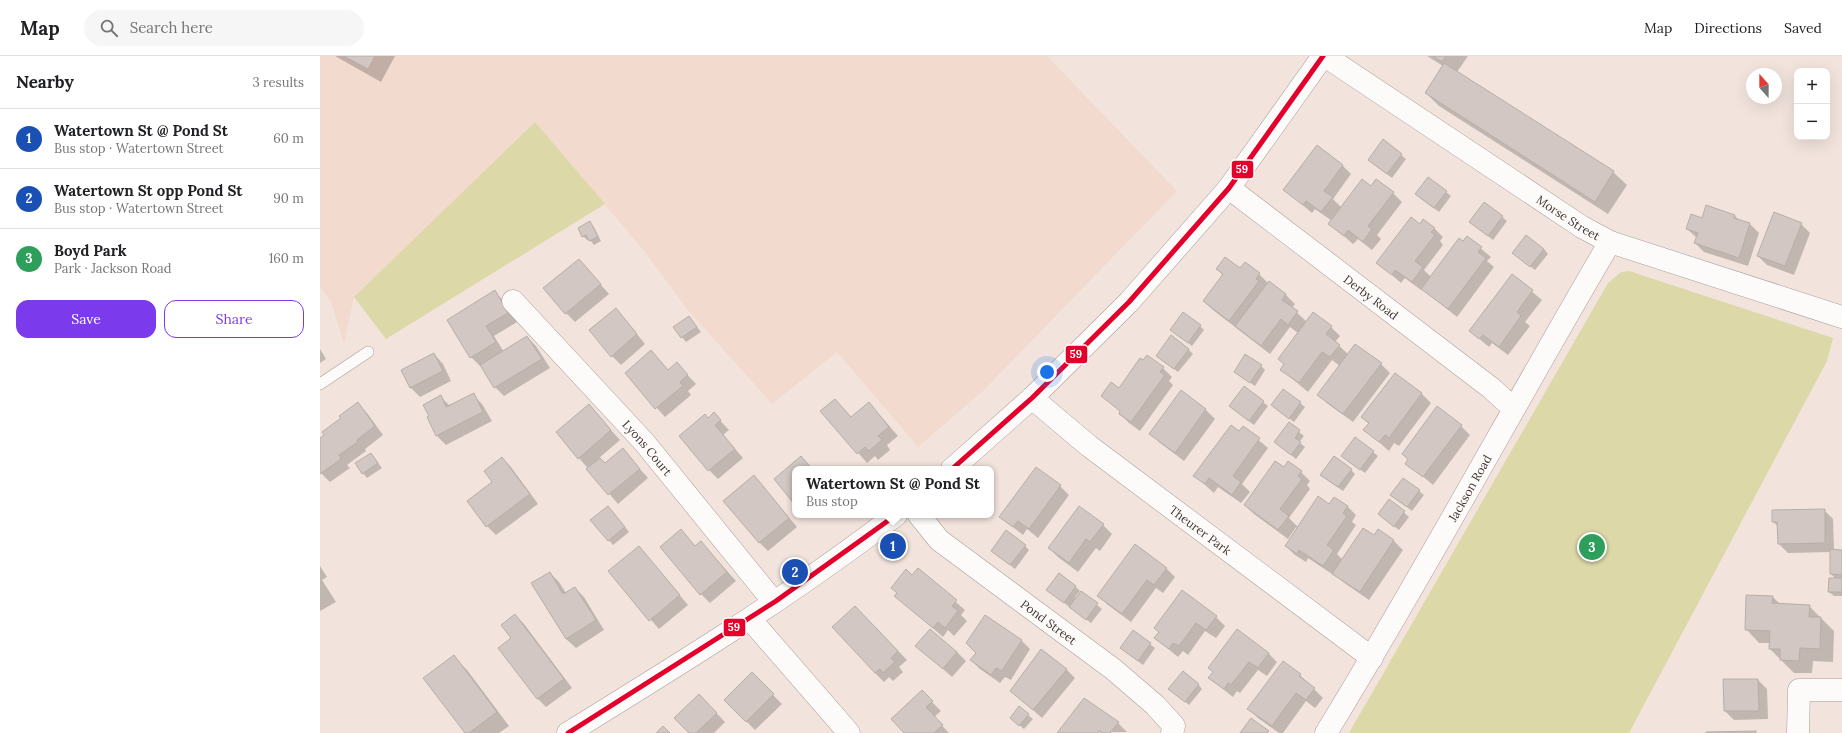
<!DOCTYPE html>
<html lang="en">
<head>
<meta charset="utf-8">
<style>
  :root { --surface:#fff; --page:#f6f6f6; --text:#202124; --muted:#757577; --line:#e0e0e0; --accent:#7c3aed }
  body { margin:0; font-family:Lora,serif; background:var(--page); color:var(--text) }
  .controls { position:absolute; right:12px; top:12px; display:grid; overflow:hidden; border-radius:8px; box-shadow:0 4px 16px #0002 }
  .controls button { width:36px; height:36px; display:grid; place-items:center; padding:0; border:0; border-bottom:1px solid var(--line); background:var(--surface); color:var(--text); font:20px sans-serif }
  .compass { position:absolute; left:1426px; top:12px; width:36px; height:36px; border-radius:50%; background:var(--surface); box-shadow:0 4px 16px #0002; rotate:339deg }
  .you { position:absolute; left:727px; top:316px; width:14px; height:14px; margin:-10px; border:3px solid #fff; border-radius:50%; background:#1a73e8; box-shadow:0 0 0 6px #1a73e833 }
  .badge { display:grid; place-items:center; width:26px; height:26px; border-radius:50%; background:var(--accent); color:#fff; font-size:13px; font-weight:700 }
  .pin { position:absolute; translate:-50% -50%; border:2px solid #fff; box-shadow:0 1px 4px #0006 }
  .popup { position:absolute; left:472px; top:410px; width:202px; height:52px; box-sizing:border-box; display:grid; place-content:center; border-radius:8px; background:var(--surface); filter:drop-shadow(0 1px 3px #0005); font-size:13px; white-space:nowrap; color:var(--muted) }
  .popup b { font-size:15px; color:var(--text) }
  .popup::after { content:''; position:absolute; left:50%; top:100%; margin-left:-8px; border:8px solid transparent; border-top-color:var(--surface) }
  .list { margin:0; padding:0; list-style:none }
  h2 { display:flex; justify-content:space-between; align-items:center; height:52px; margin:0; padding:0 16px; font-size:17px }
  h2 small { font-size:13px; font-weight:400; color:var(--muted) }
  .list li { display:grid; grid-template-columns:26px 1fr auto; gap:12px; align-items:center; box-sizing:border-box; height:60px; padding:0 16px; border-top:1px solid var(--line) }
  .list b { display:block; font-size:15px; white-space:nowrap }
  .list p { margin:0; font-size:13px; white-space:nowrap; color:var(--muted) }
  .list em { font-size:13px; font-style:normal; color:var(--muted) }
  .actions { display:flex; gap:8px; padding:12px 16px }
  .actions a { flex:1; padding:9px 0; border:1px solid var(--accent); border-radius:12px; text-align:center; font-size:14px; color:var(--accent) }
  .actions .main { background:var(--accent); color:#fff }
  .icon { flex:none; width:22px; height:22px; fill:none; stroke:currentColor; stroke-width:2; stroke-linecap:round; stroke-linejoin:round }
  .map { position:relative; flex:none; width:1522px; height:677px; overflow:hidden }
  header { display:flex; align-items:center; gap:24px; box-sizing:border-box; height:56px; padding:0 20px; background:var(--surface); border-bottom:1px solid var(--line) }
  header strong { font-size:19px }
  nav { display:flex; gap:22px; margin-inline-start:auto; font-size:14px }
  .search { width:280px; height:36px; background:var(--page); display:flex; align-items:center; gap:10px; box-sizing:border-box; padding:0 14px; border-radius:22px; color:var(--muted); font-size:15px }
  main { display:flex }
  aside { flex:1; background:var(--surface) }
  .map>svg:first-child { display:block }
</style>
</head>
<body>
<header>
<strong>Map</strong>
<div class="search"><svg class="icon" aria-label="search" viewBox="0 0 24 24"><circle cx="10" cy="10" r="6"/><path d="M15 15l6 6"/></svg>Search here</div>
<nav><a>Map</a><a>Directions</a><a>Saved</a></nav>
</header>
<main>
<aside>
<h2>Nearby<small>3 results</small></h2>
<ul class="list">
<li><span class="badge" style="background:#1a4fb4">1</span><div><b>Watertown St @ Pond St</b><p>Bus stop · Watertown Street</p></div><em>60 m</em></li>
<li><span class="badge" style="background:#1a4fb4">2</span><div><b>Watertown St opp Pond St</b><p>Bus stop · Watertown Street</p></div><em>90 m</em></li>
<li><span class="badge" style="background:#2e9e5b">3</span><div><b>Boyd Park</b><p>Park · Jackson Road</p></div><em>160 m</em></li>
</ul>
<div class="actions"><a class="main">Save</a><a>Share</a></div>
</aside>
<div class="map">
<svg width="1522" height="677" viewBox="0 0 1522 677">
  <rect width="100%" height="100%" fill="#f2e4dd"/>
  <!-- built -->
  <polygon fill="#f3dacf" points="0,0 727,0 857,135 664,334 598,391 517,296 452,348 367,253 325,196 215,66 34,241 24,288 11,246 0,231"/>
  <!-- green -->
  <g fill="#dcd8a7">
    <polygon points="215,66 285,148 66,283 34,241"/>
    <polygon points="1309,215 1513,282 1507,305 1309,677 1029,677 1288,227 1301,216"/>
  </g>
  <!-- shadow -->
  <g fill="#0003">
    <polygon points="15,0 75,0 61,26"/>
    <polygon points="1107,0 1148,0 1137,16 1293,116 1307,129 1288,158 1119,50 1106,37 1123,10"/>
    <polygon points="1063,85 1086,103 1072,122 1053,108"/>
    <polygon points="1022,109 1031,118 1013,143 1022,152 1051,132 1073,137 1082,146 1057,179 1061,183 1052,194 1038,183 1033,188 1010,168 1012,165 995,153 992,157 965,134"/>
    <polygon points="1108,122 1131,140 1119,156 1100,142"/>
    <polygon points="1387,151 1415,160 1420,165 1430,168 1439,177 1428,210 1384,196 1375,187 1377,182 1367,173 1383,163"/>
    <polygon points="1182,161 1187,165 1173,184 1155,170"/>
    <polygon points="270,167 274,171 281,185 274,189 269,183 267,184 263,180"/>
    <polygon points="1481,168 1490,177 1474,219 1447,209 1438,200"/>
    <polygon points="1100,169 1114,172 1123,181 1120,185 1123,189 1104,214 1111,221 1147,181 1171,201 1167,205 1174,211 1137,261 1102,233 1101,234 1085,222 1081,227 1058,207"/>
    <polygon points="1224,193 1228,198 1215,214 1198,201"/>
    <polygon points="259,204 289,238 255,266 246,257"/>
    <polygon points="897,213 921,213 939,218 948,227 966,239 975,248 972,252 987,266 1011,271 1020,280 1015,286 1028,298 1061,308 1070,317 1033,366 1008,348 999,339 1020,310 1012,304 988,336 962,314 978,277 970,271 950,298 893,254 884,245 903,219"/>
    <polygon points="1192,219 1222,244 1205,266 1210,270 1188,299 1172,287 1169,291 1150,275"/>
    <polygon points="174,235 183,244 197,266 174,280 184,296 207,281 216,290 230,312 184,340 175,331 161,309 160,310 151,301"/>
    <polygon points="369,261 381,276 366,286 355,272"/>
    <polygon points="304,262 325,288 301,309 292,300"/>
    <polygon points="880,270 884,274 872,290 856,278"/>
    <polygon points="0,293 6,303 0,307"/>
    <polygon points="868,293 873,298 858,316 841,304"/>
    <polygon points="331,295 349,315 357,308 376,328 368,335 371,339 345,361 306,317"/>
    <polygon points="114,298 123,308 131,325 100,341 91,332 82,315"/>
    <polygon points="941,310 945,314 935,330 915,316"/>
    <polygon points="843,312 852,321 849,325 853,329 820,375 809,367 800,358 801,356 782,340"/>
    <polygon points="1075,318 1102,338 1111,347 1079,390 1074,387 1069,395 1045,374 1049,368 1042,361"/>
    <polygon points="924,331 948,350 934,369 914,354"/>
    <polygon points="963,334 985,351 974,366 952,349"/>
    <polygon points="861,335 886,354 895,363 864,405 839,386 830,377"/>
    <polygon points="153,339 162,348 172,365 126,389 117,380 108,362 110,361 120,340 129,349"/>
    <polygon points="515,344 531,362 558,357 578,380 567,389 570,394 558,404 555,400 547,407 502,355"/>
    <polygon points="38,348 47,357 63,379 45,393 46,395 27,409 30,412 10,426 0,416 0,383"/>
    <polygon points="269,350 300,384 279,402 285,408 303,394 328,422 298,448 259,402"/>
    <polygon points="394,358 409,374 403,379 423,402 398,423 389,414"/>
    <polygon points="969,368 984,380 979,386 985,391 976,403 955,386"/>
    <polygon points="1141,370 1150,379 1113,429 1087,407 1089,404 1083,398"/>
    <polygon points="923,371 948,392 922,428 930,436 921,447 898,431 894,437 875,420"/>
    <polygon points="1053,396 1058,400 1045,417 1027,404"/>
    <polygon points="51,398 62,412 47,422 43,417"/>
    <polygon points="182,402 191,411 218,448 176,479 167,470 173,426"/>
    <polygon points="964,413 981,416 990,425 987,429 990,433 969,462 978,471 1010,449 1027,450 1036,459 1032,466 1036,469 1017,498 1023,504 1055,480 1059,475 1074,485 1083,494 1049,544 1023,526 1013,517 1012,518 988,502 986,506 975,499 966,490 977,472 976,471 968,483 934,458 925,449"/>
    <polygon points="1031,414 1035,418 1023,435 1006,423"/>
    <polygon points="443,430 477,471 448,495 439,486"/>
    <polygon points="740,430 749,439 718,482 707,473 703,479 680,461"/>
    <polygon points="1099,435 1104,439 1092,455 1076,443"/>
    <polygon points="1069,444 1089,461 1079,474 1063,462"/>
    <polygon points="1504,454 1513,463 1514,494 1522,495 1522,540 1514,540 1509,536 1516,523 1511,518 1511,496 1468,497 1459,488 1459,471 1453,466"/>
    <polygon points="292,455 309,476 293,489 272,464"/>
    <polygon points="486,459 492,459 489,462"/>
    <polygon points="783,469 792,478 780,495 776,492 758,516 738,501 729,492"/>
    <polygon points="370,484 375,490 381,486 416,525 390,547 381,538"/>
    <polygon points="705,490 709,494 695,513 672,495"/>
    <polygon points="319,491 368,549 339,573 289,516"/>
    <polygon points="0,510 7,521 2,524 16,546 0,555"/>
    <polygon points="846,512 855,521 843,537 836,532 811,566 788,549 779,540"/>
    <polygon points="598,513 645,554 641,559 647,565 634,580 628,574 623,581 576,540"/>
    <polygon points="230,517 239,526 246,537 255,532 264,541 284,574 256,592 246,583 213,528"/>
    <polygon points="755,530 760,535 755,541 756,542 761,536 782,553 771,567 732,538"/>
    <polygon points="1453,541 1461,549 1489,550 1514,575 1513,606 1493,605 1492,617 1474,617 1450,593 1451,587 1439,587 1426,573"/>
    <polygon points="195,559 204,568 252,632 226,651 217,642 192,582"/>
    <polygon points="544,560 587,604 579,611 583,616 573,625 569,621 564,626 555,617"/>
    <polygon points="896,561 905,570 896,582 885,575 868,599 863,595 858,601 835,582 840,576"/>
    <polygon points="813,575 835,592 823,609 806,596"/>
    <polygon points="701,584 710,593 691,624 685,621 680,627 660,613 651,604"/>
    <polygon points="597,590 637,596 646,605 632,621"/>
    <polygon points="948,597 957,606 947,620 938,614 920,637 917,635 913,641 889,622"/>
    <polygon points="134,601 147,614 189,670 179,677 146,677"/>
    <polygon points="746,613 755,622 722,662 691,635"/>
    <polygon points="432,618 462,648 435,674 405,644"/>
    <polygon points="980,619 1003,642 995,652 986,645 963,677 959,677 938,662 929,653"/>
    <polygon points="1404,624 1438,624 1447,633 1448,663 1414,664 1405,655"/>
    <polygon points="878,628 882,633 869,649 854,637"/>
    <polygon points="602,636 621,655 614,661 629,677 585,677"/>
    <polygon points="379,639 405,666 394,677 370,677"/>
    <polygon points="764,643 798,667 807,676 738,677"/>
    <polygon points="699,652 713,663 704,673 696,666"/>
  </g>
  <!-- building -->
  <g fill="#d2c7c2" stroke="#b8aea8">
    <polygon points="24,0 55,0 48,13"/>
    <polygon points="1113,0 1126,0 1122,6"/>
    <polygon points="1124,7 1294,115 1275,146 1105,37"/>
    <polygon points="1063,83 1082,98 1067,118 1048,104"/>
    <polygon points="997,89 1023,109 1004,135 1013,141 1001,156 986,145 983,149 963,134"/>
    <polygon points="1108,121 1127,135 1114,152 1095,138"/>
    <polygon points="1042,123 1051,130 1056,123 1074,136 1048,170 1052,173 1043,186 1028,174 1024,180 1008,168"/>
    <polygon points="1164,146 1183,160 1168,180 1149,166"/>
    <polygon points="1386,149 1415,159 1414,162 1430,167 1419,202 1374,187 1378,177 1366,173 1371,158 1382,162"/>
    <polygon points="1454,156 1482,167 1465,210 1437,200"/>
    <polygon points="1091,161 1100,168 1103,163 1115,172 1111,176 1115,179 1095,205 1103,211 1092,226 1075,214 1072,219 1056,207"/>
    <polygon points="270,165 278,181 269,185 266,179 262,181 258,172"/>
    <polygon points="1206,179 1224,193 1210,211 1192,197"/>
    <polygon points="1147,180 1162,191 1158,196 1166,202 1128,253 1101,233 1139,182 1143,185"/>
    <polygon points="905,201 920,212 925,206 940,217 936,223 939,225 909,265 883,245 903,218 896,213"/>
    <polygon points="259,203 281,228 245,258 223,232"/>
    <polygon points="1192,218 1213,234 1197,256 1201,260 1179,291 1163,279 1159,283 1149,275"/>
    <polygon points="949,225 966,238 962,244 978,255 968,269 961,263 941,290 915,270"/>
    <polygon points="175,234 188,257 166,270 176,286 150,302 127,264"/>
    <polygon points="296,252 317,278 291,301 269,274"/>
    <polygon points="863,256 881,269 868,287 850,274"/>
    <polygon points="993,256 1012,270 1006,278 1020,289 1010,301 1002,296 979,327 960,314 964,308 958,303"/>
    <polygon points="369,260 377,271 361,282 353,271"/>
    <polygon points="851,279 869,293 854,313 836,300"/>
    <polygon points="207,280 222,303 174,332 160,309"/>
    <polygon points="1035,288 1062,307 1023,358 997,339"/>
    <polygon points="331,294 348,314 357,306 368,319 360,326 363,330 335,353 305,317"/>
    <polygon points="114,297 123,315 90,332 81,314"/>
    <polygon points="925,298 942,309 930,327 914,316"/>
    <polygon points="827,299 844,311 840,316 845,319 811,366 799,358 800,355 781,340 791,326 799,332 820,302 823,304"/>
    <polygon points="1075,317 1102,337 1069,382 1065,379 1059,386 1043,374 1049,367 1041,361"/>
    <polygon points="924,330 944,345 929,365 909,350"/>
    <polygon points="963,333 981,346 969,363 951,349"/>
    <polygon points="861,334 886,353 855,397 829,378"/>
    <polygon points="154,337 163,356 116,380 107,361 109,360 103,349 121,339 126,351"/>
    <polygon points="515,343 531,361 549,346 569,371 558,380 562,384 549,395 545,391 537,398 500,355"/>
    <polygon points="38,346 55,370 37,384 38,386 19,399 21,403 0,418 0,382 4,379 2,376 21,362 19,360"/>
    <polygon points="269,348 291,374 258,403 236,376"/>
    <polygon points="1117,350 1142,369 1103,421 1085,408 1088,403 1082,398"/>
    <polygon points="394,356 401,364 395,369 415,393 388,415 359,380 385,358 388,362"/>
    <polygon points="969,366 980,374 975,382 981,386 971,399 954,386"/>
    <polygon points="911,369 919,375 923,370 940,382 913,420 921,426 912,439 889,422 885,428 873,420"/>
    <polygon points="1035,381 1054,395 1040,414 1021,400"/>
    <polygon points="303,392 320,413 288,439 266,413 280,402 285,407"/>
    <polygon points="51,397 58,407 42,418 35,407"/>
    <polygon points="481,400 492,413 475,413 475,449 454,423"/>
    <polygon points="1014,400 1032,413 1018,431 1000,419"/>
    <polygon points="182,401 210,438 166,471 147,445 172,426 164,415"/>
    <polygon points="955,405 964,411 968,405 982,415 978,420 982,423 960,453 969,460 958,474 924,449"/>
    <polygon points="716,411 741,429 709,473 698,465 693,471 679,461"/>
    <polygon points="434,419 469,462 439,487 403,445"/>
    <polygon points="1083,422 1100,434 1087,451 1070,439"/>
    <polygon points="998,440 1009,448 1014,441 1028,450 1023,457 1027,460 1007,489 1014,494 1003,510 979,494 977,498 965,490"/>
    <polygon points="1069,443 1085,455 1074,471 1058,458"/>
    <polygon points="288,450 305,471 288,485 270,464"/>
    <polygon points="759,450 784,468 770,486 766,483 749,507 728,492"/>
    <polygon points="1505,453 1505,487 1458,488 1457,466 1452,466 1452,454"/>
    <polygon points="1043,472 1054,479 1058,473 1074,484 1040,536 1012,518"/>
    <polygon points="361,473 375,490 381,485 407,516 380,539 340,491"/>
    <polygon points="686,474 706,489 690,509 671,495"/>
    <polygon points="815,488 847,512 834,529 827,524 802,558 777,540"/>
    <polygon points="319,490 360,539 329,565 288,515"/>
    <polygon points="1510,493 1522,494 1522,519 1510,518"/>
    <polygon points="598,512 637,544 632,550 638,555 625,572 618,566 613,572 574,540 577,537 571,532 586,513 592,519"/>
    <polygon points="230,516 243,538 255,531 276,564 246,583 211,527"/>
    <polygon points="739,517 756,530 744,547 726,534"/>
    <polygon points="1509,522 1522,522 1522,536 1508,536"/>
    <polygon points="862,534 897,560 886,574 876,567 859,590 853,587 849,593 834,582 839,576 834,572"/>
    <polygon points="761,535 778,547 766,564 749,551"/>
    <polygon points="1426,539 1453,540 1452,547 1490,549 1489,561 1501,561 1500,593 1480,592 1479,605 1460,604 1460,593 1449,593 1450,575 1425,574"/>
    <polygon points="535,550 578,595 571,602 575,606 563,617 560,613 555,617 512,571"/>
    <polygon points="195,558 244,623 217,643 178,592 191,582 181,569"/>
    <polygon points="665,559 702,584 682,615 676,612 671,619 650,604 656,597 646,587"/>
    <polygon points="610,573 637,596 623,613 595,590"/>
    <polygon points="917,573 949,597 938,612 929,606 911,629 908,627 904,633 888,622 893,616 888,612"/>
    <polygon points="813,574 831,587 818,605 800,592"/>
    <polygon points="721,593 747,613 713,654 690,635"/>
    <polygon points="134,599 177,656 149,677 145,677 103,622"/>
    <polygon points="963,605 981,618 979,620 995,632 986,644 976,637 952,670 927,653"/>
    <polygon points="863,615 879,628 865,646 848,633"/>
    <polygon points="432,616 454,638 426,666 404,644"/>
    <polygon points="1403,623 1438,623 1439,655 1404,655"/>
    <polygon points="602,634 613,645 606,651 623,669 614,677 584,677 571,663"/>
    <polygon points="379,638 397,657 376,677 369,677 354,662"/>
    <polygon points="764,642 799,666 790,677 783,677 779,675 777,677 737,677"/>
    <polygon points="699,650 709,658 699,670 690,662"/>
    <polygon points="931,662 949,675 947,677 920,677"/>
    <polygon points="343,670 350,677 336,677"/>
    <polygon points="1436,675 1436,677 1386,677 1386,676"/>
  </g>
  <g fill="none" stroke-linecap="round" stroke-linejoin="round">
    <!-- service casing -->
    <g stroke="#a99e99" stroke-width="12">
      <polyline id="service" points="0,328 48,296"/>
    </g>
    <!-- minor casing -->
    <g stroke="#a99e99" stroke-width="23">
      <g id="minor">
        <path id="s1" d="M1005,0L1262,171L1290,186L1522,261"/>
        <path id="s2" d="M909,132L1171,332L1193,352"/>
        <path id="s3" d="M193,245L324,386L454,546"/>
        <path id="s4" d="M712,342L769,390L1052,602"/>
        <path id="s5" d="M599,459L619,484L793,613L835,649L854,670L852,677"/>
        <polyline points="430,563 529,677"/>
        <path id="s6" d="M1006,677C1105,516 1194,349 1290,186"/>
        <polyline points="1478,677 1479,634 1522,634"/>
      </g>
    </g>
    <!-- primary casing -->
    <g stroke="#a99e99" stroke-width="23">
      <g id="primary">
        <polyline points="632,413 712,342 809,246 909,132 1003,0"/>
        <path d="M248,677C360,608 472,539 576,459"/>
      </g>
    </g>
    <!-- service -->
    <use href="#service" stroke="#fdfbfa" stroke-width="11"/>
    <!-- minor -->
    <use href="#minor" stroke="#fdfbfa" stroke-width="22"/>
    <!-- primary -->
    <use href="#primary" stroke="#fdfbfa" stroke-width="22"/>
    <!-- bus-1 casing -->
    <g stroke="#fff" stroke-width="8">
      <g id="bus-1">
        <polyline points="632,413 712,342 809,246 909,132 1003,0"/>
        <polyline points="248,677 456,545 576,459"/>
      </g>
    </g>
    <!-- bus-1 -->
    <use href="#bus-1" stroke="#e4002b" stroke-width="5"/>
  </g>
  <g text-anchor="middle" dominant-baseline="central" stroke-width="3.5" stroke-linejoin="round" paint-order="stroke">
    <!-- street labels -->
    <g font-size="12" fill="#423733" stroke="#fff">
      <text stroke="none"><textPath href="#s1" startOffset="292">Morse Street</textPath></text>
      <text stroke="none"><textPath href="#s2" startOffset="179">Derby Road</textPath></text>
      <text stroke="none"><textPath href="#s3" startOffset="199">Lyons Court</textPath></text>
      <text stroke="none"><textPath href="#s6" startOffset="284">Jackson Road</textPath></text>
      <text stroke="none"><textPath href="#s4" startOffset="214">Theurer Park</textPath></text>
      <text stroke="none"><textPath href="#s5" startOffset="169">Pond Street</textPath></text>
    </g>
  </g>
  <g stroke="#fff" stroke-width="1.5">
    <rect x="911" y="104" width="23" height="19" rx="4" fill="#e4002b"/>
    <rect x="745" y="289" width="23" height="19" rx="4" fill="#e4002b"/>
    <rect x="403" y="562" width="23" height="19" rx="4" fill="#e4002b"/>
  </g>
  <g font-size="11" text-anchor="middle" font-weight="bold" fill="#fff">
    <text x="922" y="117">59</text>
    <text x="756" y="302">59</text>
    <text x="414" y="575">59</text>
  </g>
</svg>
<div class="controls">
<button>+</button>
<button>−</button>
</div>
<svg class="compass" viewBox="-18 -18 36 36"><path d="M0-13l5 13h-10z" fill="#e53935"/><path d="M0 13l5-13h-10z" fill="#757577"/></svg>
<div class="you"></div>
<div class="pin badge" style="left:573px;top:490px;background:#1a4fb4">1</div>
<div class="popup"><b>Watertown St @ Pond St</b>Bus stop</div>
<div class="pin badge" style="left:475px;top:516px;background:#1a4fb4">2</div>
<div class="pin badge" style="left:1272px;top:491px;background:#2e9e5b">3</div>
</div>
</main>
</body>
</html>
